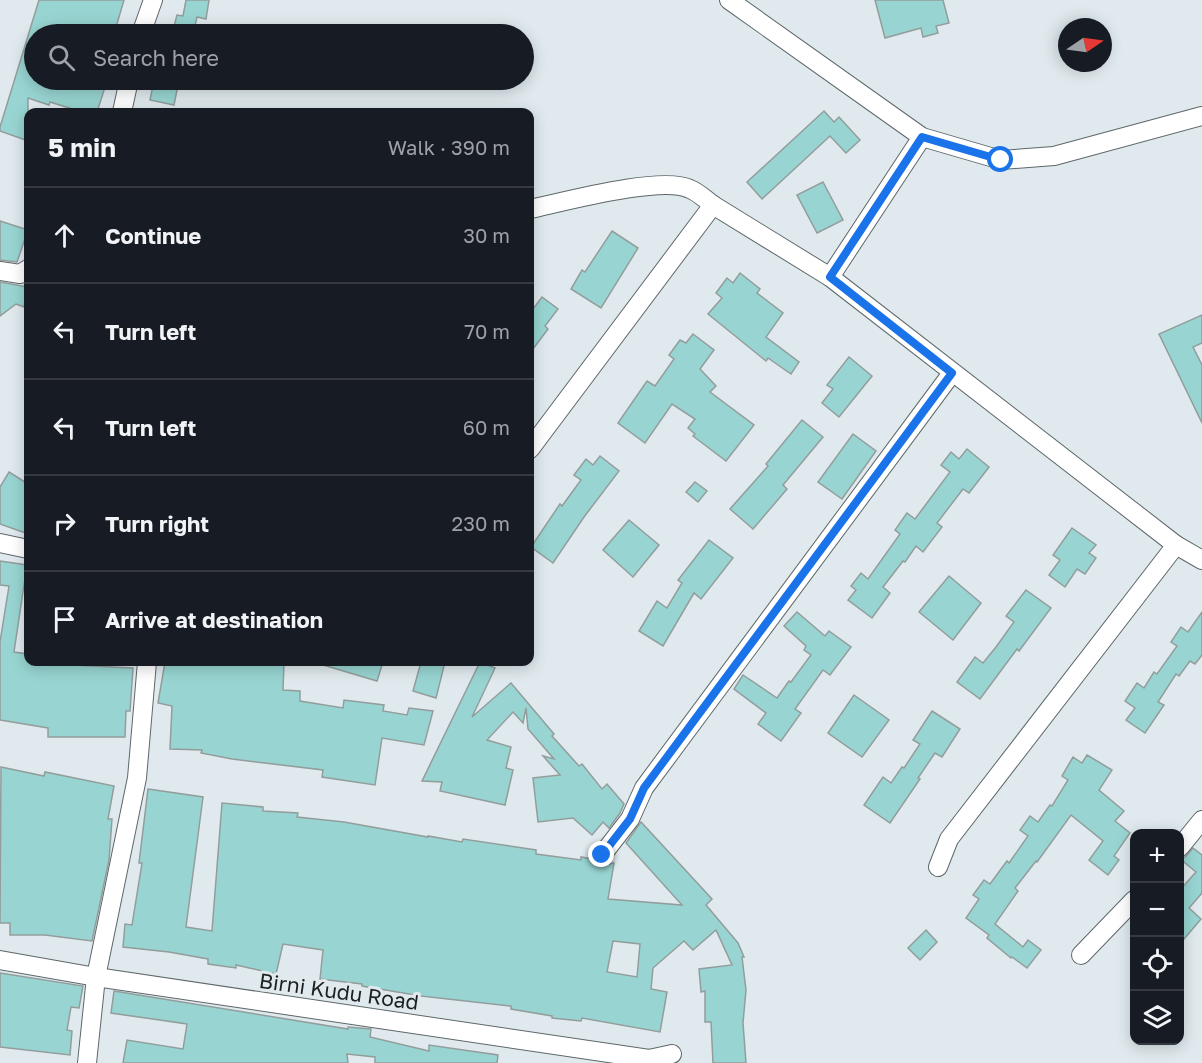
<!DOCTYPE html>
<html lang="en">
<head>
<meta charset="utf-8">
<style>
  :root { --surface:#171b24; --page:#242831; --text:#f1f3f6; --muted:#9ea1a6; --line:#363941 }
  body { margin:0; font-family:"Golos Text",sans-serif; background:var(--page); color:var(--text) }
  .controls { position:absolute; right:18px; bottom:18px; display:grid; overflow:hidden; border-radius:12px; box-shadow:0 3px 15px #0003 }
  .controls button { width:54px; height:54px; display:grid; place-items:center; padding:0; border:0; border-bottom:2px solid var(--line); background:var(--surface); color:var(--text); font:30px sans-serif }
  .compass { position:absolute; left:1058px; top:18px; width:54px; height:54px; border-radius:50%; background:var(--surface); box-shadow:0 3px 15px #0003; rotate:77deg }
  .stop { position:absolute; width:18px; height:18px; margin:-14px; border:4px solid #1a73e8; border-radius:50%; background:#fff }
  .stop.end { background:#1a73e8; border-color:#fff; box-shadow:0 2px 6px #0008 }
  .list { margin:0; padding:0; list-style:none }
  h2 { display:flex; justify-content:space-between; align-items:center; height:78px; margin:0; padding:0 24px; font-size:26px }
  h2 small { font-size:20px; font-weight:400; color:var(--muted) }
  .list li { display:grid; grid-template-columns:39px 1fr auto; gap:18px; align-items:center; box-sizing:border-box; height:96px; padding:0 24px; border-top:2px solid var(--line) }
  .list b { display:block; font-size:22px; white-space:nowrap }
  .list em { font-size:20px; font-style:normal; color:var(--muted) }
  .icon { flex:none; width:33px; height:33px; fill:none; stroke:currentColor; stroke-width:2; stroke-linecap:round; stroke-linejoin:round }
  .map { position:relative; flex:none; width:1202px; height:1063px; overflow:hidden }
  .search { position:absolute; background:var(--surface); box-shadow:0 3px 15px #0003; left:24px; top:24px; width:510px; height:66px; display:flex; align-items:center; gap:15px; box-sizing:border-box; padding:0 21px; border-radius:33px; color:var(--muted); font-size:22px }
  .panel { position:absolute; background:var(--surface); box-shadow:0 3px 15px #0003; left:24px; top:108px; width:510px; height:558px; border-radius:12px }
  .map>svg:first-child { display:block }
</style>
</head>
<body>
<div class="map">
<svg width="1202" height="1063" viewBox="0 0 1202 1063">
  <rect width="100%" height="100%" fill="#e0eaee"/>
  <!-- building -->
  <g fill="#98d5d2" stroke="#929d9c" stroke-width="1.5" fill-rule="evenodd">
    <polygon points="39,0 124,0 114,34 34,34 34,80 92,80 106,84 97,112 82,112 50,102 49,105 28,98 28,141 0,131 0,127"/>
    <polygon points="186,0 209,0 206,19 197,17 193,34 172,34 177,15 183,16"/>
    <polygon points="875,0 943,0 949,23 936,26 938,33 923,37 921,28 885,38"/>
    <polygon points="154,80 179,80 174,105 150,100"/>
    <polygon points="824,111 834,122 839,117 860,140 846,153 830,136 762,199 747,182"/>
    <polygon points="823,182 843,220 817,233 797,195"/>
    <polygon points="0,221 28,230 17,262 0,260"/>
    <polygon points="612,231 638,248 601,308 571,289 582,270 585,272"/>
    <polygon points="740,273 760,289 757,293 783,313 766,337 799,362 791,374 768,358 766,361 708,314 722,298 716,293 727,278 733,283"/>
    <polygon points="0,282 28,287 24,307 16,304 0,316"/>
    <polygon points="542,297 558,309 545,326 548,329 530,353 530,313"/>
    <polygon points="1202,315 1202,343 1193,347 1202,365 1202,423 1159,334"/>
    <polygon points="693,334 714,350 700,369 716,386 710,392 754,425 726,461 693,436 695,434 688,428 695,419 672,404 645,443 618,423 647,381 655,386 674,359 669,355 680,340 686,343"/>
    <polygon points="849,357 872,376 839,417 822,403 833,389 827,385"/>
    <polygon points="802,420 823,437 783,485 787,489 753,529 730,509 768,466 766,464"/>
    <polygon points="853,434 876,451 842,499 818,482"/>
    <polygon points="967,449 989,467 969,493 963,489 937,523 942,527 923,552 916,546 905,562 903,561 883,587 890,593 872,618 848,600 856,590 851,586 861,573 868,579 900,534 895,530 907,513 915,519 950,472 941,465 951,452 959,459"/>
    <polygon points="600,456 619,471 584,517 553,563 531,547 560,504 562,506 581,480 574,475 586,459 593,465"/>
    <polygon points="9,472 28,484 28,534 0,524 0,487"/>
    <polygon points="695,482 707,491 698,502 686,492"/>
    <polygon points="629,520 659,545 633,577 603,550"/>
    <polygon points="1072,528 1096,545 1089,553 1096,558 1085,574 1077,569 1065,587 1049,575 1060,560 1053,555"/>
    <polygon points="709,540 733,558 701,599 694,593 663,646 639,631 657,601 667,608 682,583 678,580"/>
    <polygon points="0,561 27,565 14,652 28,654 28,662 55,662 71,665 133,668 130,711 126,711 125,737 48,737 48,728 0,720 0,642 9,586 0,585"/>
    <polygon points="949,576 981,603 953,640 919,612"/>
    <polygon points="1026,590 1051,608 1019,651 1017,649 980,699 957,682 975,657 983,663 996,647 1014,622 1006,616"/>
    <polygon points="797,612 825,636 829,631 851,647 830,675 823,670 795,709 801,713 781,741 758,724 766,713 734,689 743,675 777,698 789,681 791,682 811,655 804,650 806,646 784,626"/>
    <polygon points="1202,612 1202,655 1195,664 1190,661 1179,676 1176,674 1158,702 1164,705 1145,733 1126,720 1135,708 1125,701 1137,683 1144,688 1154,672 1157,674 1177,646 1171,642 1181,627 1188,632"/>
    <polygon points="165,662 284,662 283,690 300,691 300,701 343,708 344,700 384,705 383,711 407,715 409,708 433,711 424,745 382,738 375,785 322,777 323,770 232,759 201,753 202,750 170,749 172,706 158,703"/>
    <polygon points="323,662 383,662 377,681 323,665"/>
    <polygon points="421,662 445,662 436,698 413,691"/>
    <polygon points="480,662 495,668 472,717 511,683 554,734 552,736 579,766 582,764 602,789 607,784 624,804 620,813 609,828 603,822 592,835 573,818 538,822 533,778 560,775 543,756 554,759 528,729 526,708 523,723 513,712 487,740 511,747 506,768 513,770 505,805 440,791 442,782 422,781"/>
    <polygon points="854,695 889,720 862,757 828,733"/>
    <polygon points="932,711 960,729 942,757 935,753 918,778 920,779 890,823 864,805 883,777 891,783 902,767 904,768 920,744 913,740"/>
    <polygon points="1087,755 1112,770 1099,790 1124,811 1115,821 1130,833 1114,856 1119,860 1108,875 1089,860 1103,841 1071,815 1037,862 1036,861 1015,888 1018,891 995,924 1023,947 1028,940 1041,950 1027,968 1012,957 1011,958 987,938 989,935 966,918 979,899 973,895 984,880 990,884 1007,861 1009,863 1028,836 1020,830 1030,816 1038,822 1050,805 1052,806 1068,780 1062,776 1073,757 1082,763"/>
    <polygon points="1,767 44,776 45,772 114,786 108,819 112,819 109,860 92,941 45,935 10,935 10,923 0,923"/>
    <path d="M148,789L203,797L186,927L212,931L222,803L263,807V811L298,813L297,817L344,822L428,837V836L462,842L463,839L536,850V854L581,860V857L592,859L600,866L614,863L608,899L682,905L626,843L641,822L712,899L706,905L738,943L744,957H742L746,990L743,1023L746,1063H713L711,1022H705V991L701,992L699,969L732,965L716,930L693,950L684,941L653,968L651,989L667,992L660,1032L582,1018L581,1021L552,1018V1016L511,1009V1006L421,996L362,986V984L320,979L323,950L283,944L276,974L236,965V968L208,964V959L169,952L123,947L125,924L132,925L142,863H139ZM613,941L640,944L637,977L607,972Z"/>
    <polygon points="1193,848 1202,855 1202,893 1189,908 1201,919 1179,945 1179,891 1196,872 1179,858 1185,857"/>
    <polygon points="926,930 937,942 920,960 908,948"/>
    <polygon points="0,973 83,986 79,1008 71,1007 67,1030 72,1031 70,1055 0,1047"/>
    <polygon points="114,991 348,1029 348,1027 371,1029 370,1037 429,1051 429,1045 498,1055 497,1063 375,1063 375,1057 347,1054 348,1063 123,1063 127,1040 183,1049 187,1024 111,1013"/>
  </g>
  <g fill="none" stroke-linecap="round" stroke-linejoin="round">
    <!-- minor casing -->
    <g stroke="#5e676a" stroke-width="20">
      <g id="minor">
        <polyline points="729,0 922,137 1001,160 1054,156 1202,116"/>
        <polyline points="141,34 153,0"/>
        <polyline points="122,112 129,80"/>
        <path d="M530,209C563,202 662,175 690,189C698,192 706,200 713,205"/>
        <polyline points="0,271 20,274 28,269"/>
        <polyline points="830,277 922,137"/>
        <polyline points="530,449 713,205 830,277 1176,545 1202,560"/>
        <polyline points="0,543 28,549"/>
        <polyline points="1180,847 1202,820"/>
        <polyline points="602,855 630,819 644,788 952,373"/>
        <polyline points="938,867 949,839 1176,545"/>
        <polyline points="1081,955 1134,900"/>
        <polyline points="0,960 96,977 649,1059 672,1054"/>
        <polyline points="87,1063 96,977 137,778 147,662"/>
      </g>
    </g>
    <!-- minor -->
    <use href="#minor" stroke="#fff" stroke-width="18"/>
  </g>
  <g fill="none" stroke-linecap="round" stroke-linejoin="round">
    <!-- route -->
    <polyline stroke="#1a73e8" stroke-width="8" points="602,855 630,819 644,788 952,373 830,277 922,137 1001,160"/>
  </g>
  <g text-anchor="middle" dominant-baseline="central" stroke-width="6" stroke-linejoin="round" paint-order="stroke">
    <!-- street labels -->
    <g font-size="21" fill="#1d2022" stroke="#e0eaee">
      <text transform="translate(339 991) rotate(8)">Birni Kudu Road</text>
    </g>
  </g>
</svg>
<div class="controls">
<button>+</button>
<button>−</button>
<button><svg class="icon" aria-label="locate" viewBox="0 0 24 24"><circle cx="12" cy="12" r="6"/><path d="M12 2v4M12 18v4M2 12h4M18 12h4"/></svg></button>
<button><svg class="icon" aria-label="layers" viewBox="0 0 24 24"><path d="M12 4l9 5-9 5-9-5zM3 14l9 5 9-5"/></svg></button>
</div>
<svg class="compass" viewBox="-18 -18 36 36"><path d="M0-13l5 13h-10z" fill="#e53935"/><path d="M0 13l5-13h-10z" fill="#9ea1a6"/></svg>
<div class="stop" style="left:1001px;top:160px"></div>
<div class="stop end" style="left:602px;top:855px"></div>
<div class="search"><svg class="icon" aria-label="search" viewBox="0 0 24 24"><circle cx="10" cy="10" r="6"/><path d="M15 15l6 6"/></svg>Search here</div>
<section class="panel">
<h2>5 min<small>Walk · 390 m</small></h2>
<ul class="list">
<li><svg class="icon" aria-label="ahead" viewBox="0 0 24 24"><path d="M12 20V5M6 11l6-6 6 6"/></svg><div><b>Continue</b></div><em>30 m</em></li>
<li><svg class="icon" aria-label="left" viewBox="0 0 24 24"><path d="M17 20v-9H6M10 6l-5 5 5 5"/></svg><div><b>Turn left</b></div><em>70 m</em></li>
<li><svg class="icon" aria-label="left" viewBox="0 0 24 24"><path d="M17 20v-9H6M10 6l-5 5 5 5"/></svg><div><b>Turn left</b></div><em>60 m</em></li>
<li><svg class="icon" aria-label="right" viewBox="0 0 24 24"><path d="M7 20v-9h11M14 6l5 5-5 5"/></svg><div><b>Turn right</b></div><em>230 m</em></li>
<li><svg class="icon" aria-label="arrive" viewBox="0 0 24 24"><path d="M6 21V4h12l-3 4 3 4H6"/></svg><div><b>Arrive at destination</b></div></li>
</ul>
</section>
</div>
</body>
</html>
